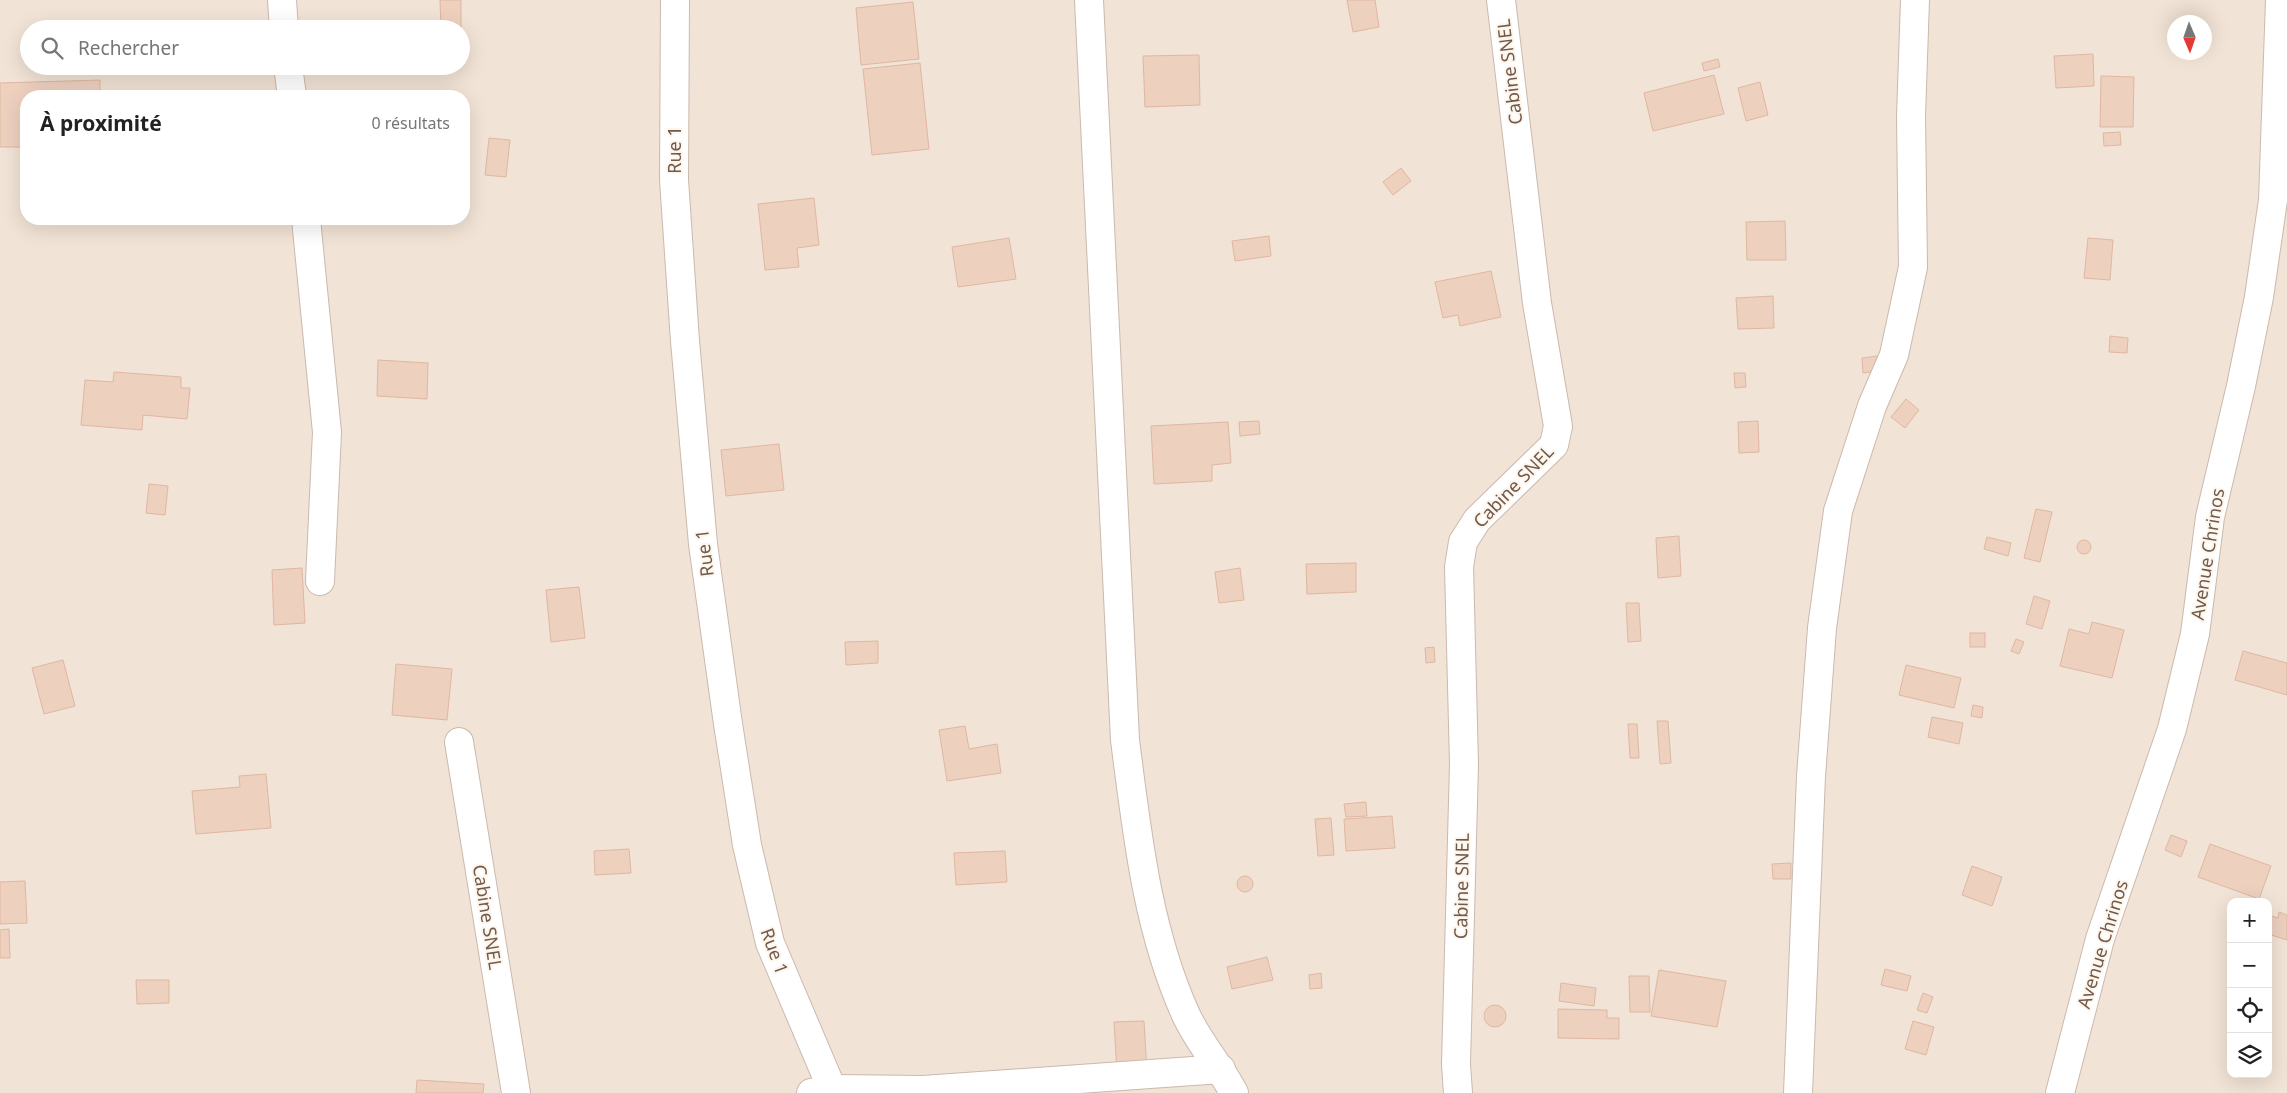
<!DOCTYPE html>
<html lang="fr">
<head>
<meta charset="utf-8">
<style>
  :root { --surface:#fff; --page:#f6f6f6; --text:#222; --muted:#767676; --line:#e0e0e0 }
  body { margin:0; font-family:"Noto Sans",sans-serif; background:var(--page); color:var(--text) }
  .controls { position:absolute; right:15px; bottom:15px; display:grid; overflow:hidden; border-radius:10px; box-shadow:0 5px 20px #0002 }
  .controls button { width:45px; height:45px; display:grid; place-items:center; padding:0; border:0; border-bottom:1px solid var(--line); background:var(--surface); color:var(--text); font:25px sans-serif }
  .compass { position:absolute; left:2167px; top:15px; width:45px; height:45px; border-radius:50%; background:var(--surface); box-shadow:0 5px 20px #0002; rotate:178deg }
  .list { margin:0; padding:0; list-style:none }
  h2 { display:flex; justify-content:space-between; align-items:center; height:65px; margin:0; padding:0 20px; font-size:21px }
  h2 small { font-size:16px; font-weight:400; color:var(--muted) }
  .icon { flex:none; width:28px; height:28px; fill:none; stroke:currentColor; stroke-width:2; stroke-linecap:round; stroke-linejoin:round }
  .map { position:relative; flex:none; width:2287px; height:1093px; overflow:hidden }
  .search { position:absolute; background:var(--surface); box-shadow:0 5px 20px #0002; left:20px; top:20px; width:450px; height:55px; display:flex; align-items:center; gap:12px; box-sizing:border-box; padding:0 18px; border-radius:28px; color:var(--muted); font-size:19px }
  .panel { position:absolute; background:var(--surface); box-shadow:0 5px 20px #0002; left:20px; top:90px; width:450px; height:135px; border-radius:20px }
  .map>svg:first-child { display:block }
</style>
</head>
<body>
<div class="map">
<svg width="2287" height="1093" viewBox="0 0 2287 1093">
  <rect width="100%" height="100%" fill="#faf2e6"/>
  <!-- residential -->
  <path fill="#f1e3d5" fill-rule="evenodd" d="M0,0H2287V1093H0ZM2174,22H2204V52H2174ZM29,29H461V66H29ZM26,96H464V219H26ZM2231,902H2268V1074H2231Z"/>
  <!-- building -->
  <g fill="#eed0bf" stroke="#dfb7a1">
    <polygon points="440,0 461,0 461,29 441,29"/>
    <polygon points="1347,0 1375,0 1379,27 1353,32"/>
    <polygon points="913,2 919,59 861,65 856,8"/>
    <polygon points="2093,54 2094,86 2056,88 2054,56"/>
    <polygon points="1199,55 1200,105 1145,107 1143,56"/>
    <polygon points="1718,59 1720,67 1704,71 1702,63"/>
    <polygon points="920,63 929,149 872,155 863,69"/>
    <polygon points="1714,75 1724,114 1653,131 1644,93"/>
    <polygon points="2101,76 2134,77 2133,127 2100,127"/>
    <polygon points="100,80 100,96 26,96 26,147 0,147 0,83"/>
    <polygon points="1760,82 1768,115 1746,121 1738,88"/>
    <polygon points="2120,132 2121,145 2104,146 2103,133"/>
    <polygon points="489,138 510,140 506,177 485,175"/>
    <polygon points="1401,168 1411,181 1393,195 1383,182"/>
    <polygon points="814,198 819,245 797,248 799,267 765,270 758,204"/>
    <polygon points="1785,221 1786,260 1747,260 1746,222"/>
    <polygon points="1269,236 1271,256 1235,261 1232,241"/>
    <polygon points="1009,238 1016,279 958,287 952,247"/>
    <polygon points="2088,238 2113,240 2110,280 2084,278"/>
    <polygon points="1491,271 1501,317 1460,326 1458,315 1443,318 1435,282"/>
    <polygon points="1773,296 1774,328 1738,329 1736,298"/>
    <polygon points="2110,336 2128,338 2127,353 2109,352"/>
    <polygon points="1878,356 1879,371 1863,373 1862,358"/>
    <polygon points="378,360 428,363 427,399 377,396"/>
    <polygon points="114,372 181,377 181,388 190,388 187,419 143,415 142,430 81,425 85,380 113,382"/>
    <polygon points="1734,373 1745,373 1746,387 1735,388"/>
    <polygon points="1906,399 1919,410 1905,428 1891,417"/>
    <polygon points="1259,421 1260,434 1240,436 1239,422"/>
    <polygon points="1758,421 1759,452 1739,453 1738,422"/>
    <polygon points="1228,422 1231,463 1212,465 1212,481 1154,484 1151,426"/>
    <polygon points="779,444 784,490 726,496 721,450"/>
    <polygon points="149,484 168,486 165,515 146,513"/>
    <polygon points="2036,509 2052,512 2040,562 2024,558"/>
    <polygon points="1679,536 1681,576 1658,578 1656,538"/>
    <polygon points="1987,537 2011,543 2008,556 1984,549"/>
    <circle cx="2084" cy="547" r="7"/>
    <polygon points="1356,563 1356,592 1307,594 1306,564"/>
    <polygon points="302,568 305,623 274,625 272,570"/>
    <polygon points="1240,568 1244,600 1219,603 1215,572"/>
    <polygon points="579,587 585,638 551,642 546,590"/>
    <polygon points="2034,596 2050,601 2042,629 2026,624"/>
    <polygon points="1626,603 1639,603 1641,641 1628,642"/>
    <polygon points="2092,622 2124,630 2112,678 2060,666 2069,629 2089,634"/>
    <rect x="1970" y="633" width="15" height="14"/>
    <polygon points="2016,639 2024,642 2019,654 2011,651"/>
    <polygon points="878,641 878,663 846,665 845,642"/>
    <polygon points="1434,647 1435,662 1426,663 1425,648"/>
    <polygon points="2243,651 2287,663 2287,695 2235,680"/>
    <polygon points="63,660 75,706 44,714 32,668"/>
    <polygon points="396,664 452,669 447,720 392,715"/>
    <polygon points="1906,665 1961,678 1954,708 1899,695"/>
    <polygon points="1973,705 1983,707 1982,718 1971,716"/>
    <polygon points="1932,717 1963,723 1959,744 1928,737"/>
    <polygon points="1657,721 1668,721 1671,763 1660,764"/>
    <polygon points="1628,724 1637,724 1639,758 1630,758"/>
    <polygon points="965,726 969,749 997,744 1001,773 947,781 939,730"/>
    <polygon points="266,774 271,828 196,834 192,791 240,787 239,776"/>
    <polygon points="1366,802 1367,816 1346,817 1344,804"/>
    <polygon points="1392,816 1395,848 1346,851 1344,819"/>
    <polygon points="1331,818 1334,855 1318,856 1315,819"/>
    <polygon points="2171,835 2187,841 2181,857 2165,850"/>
    <polygon points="2210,844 2271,866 2259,899 2198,877"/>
    <polygon points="629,849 631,873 595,875 594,851"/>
    <polygon points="1005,851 1007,882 956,885 954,853"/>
    <polygon points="1791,863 1791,879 1773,879 1772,864"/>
    <polygon points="1972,866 2002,877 1992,906 1962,895"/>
    <circle cx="1245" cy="884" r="8"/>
    <polygon points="25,881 27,923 0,924 0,882"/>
    <polygon points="2279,912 2287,915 2287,940 2268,934 2268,915 2278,918"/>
    <polygon points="9,929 10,958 0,958 0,930"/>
    <polygon points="1267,957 1273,980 1232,989 1227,967"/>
    <polygon points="1885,969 1911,976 1907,991 1881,985"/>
    <polygon points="1659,970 1726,981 1717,1027 1651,1016"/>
    <polygon points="1321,973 1322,988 1310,989 1309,975"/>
    <polygon points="1629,976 1649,976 1650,1012 1630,1012"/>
    <polygon points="136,980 169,980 169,1003 137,1004"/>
    <polygon points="1561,983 1596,988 1594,1006 1559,1001"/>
    <polygon points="1923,993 1933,997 1927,1013 1917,1010"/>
    <circle cx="1495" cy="1016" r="11"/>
    <polygon points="1558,1009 1607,1010 1607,1018 1619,1018 1619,1039 1558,1038"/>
    <polygon points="1144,1021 1147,1072 1117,1073 1114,1022"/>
    <polygon points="1913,1021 1934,1027 1926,1055 1905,1049"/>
    <polygon points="417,1080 484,1084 483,1093 416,1093"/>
  </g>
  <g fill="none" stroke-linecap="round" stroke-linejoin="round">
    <!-- minor casing -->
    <g stroke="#cbb9ad" stroke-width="30">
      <g id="minor">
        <polyline points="282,0 284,29"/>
        <polyline points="675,0 674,180 685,341 703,544 728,724 747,845 770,943 832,1089"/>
        <path d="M1089,0L1125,740C1137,833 1147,929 1186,1015C1199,1043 1220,1066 1234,1093"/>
        <polyline points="288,66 292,96"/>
        <polyline points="306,219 327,432 320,581"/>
        <polyline points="459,742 516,1093"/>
        <polyline points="811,1093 832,1089 923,1090 1221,1069"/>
        <polyline points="1458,1093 1456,1064 1464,764 1459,567 1463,542 1477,520 1554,445 1558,426 1537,303 1501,0"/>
        <polyline points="1798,1093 1811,776 1822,628 1838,511 1872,406 1894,355 1913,267 1911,116 1915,0"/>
        <polyline points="2060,1093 2100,939 2172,729 2195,634 2210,517 2241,386 2259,297 2273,200 2280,0"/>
      </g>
    </g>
    <!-- minor -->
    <use href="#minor" stroke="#fff" stroke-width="28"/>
  </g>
  <g text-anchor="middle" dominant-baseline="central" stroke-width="4" stroke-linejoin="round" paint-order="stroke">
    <!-- street labels -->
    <g font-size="18" fill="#71594d" stroke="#fdf6ec">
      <text transform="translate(1509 72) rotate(-97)">Cabine SNEL</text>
      <text transform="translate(674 150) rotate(-90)">Rue 1</text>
      <text transform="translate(1513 486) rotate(-46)">Cabine SNEL</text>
      <text transform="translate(704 553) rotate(-97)">Rue 1</text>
      <text transform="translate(2207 554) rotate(-81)">Avenue Chrinos</text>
      <text transform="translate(1461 886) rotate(-89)">Cabine SNEL</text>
      <text transform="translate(488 917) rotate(81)">Cabine SNEL</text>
      <text transform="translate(2102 944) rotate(-73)">Avenue Chrinos</text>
      <text transform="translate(775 951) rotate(70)">Rue 1</text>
    </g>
  </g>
</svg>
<div class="controls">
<button>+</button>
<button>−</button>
<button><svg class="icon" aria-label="locate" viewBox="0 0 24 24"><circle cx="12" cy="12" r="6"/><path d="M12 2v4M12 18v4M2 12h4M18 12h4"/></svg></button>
<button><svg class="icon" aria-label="layers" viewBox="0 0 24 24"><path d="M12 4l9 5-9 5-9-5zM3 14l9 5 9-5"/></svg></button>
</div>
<svg class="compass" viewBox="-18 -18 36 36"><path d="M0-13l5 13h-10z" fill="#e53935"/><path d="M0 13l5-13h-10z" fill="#767676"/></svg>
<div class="search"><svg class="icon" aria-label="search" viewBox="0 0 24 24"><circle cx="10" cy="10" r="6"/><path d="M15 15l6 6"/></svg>Rechercher</div>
<section class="panel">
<h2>À proximité<small>0 résultats</small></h2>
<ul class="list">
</ul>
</section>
</div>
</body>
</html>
